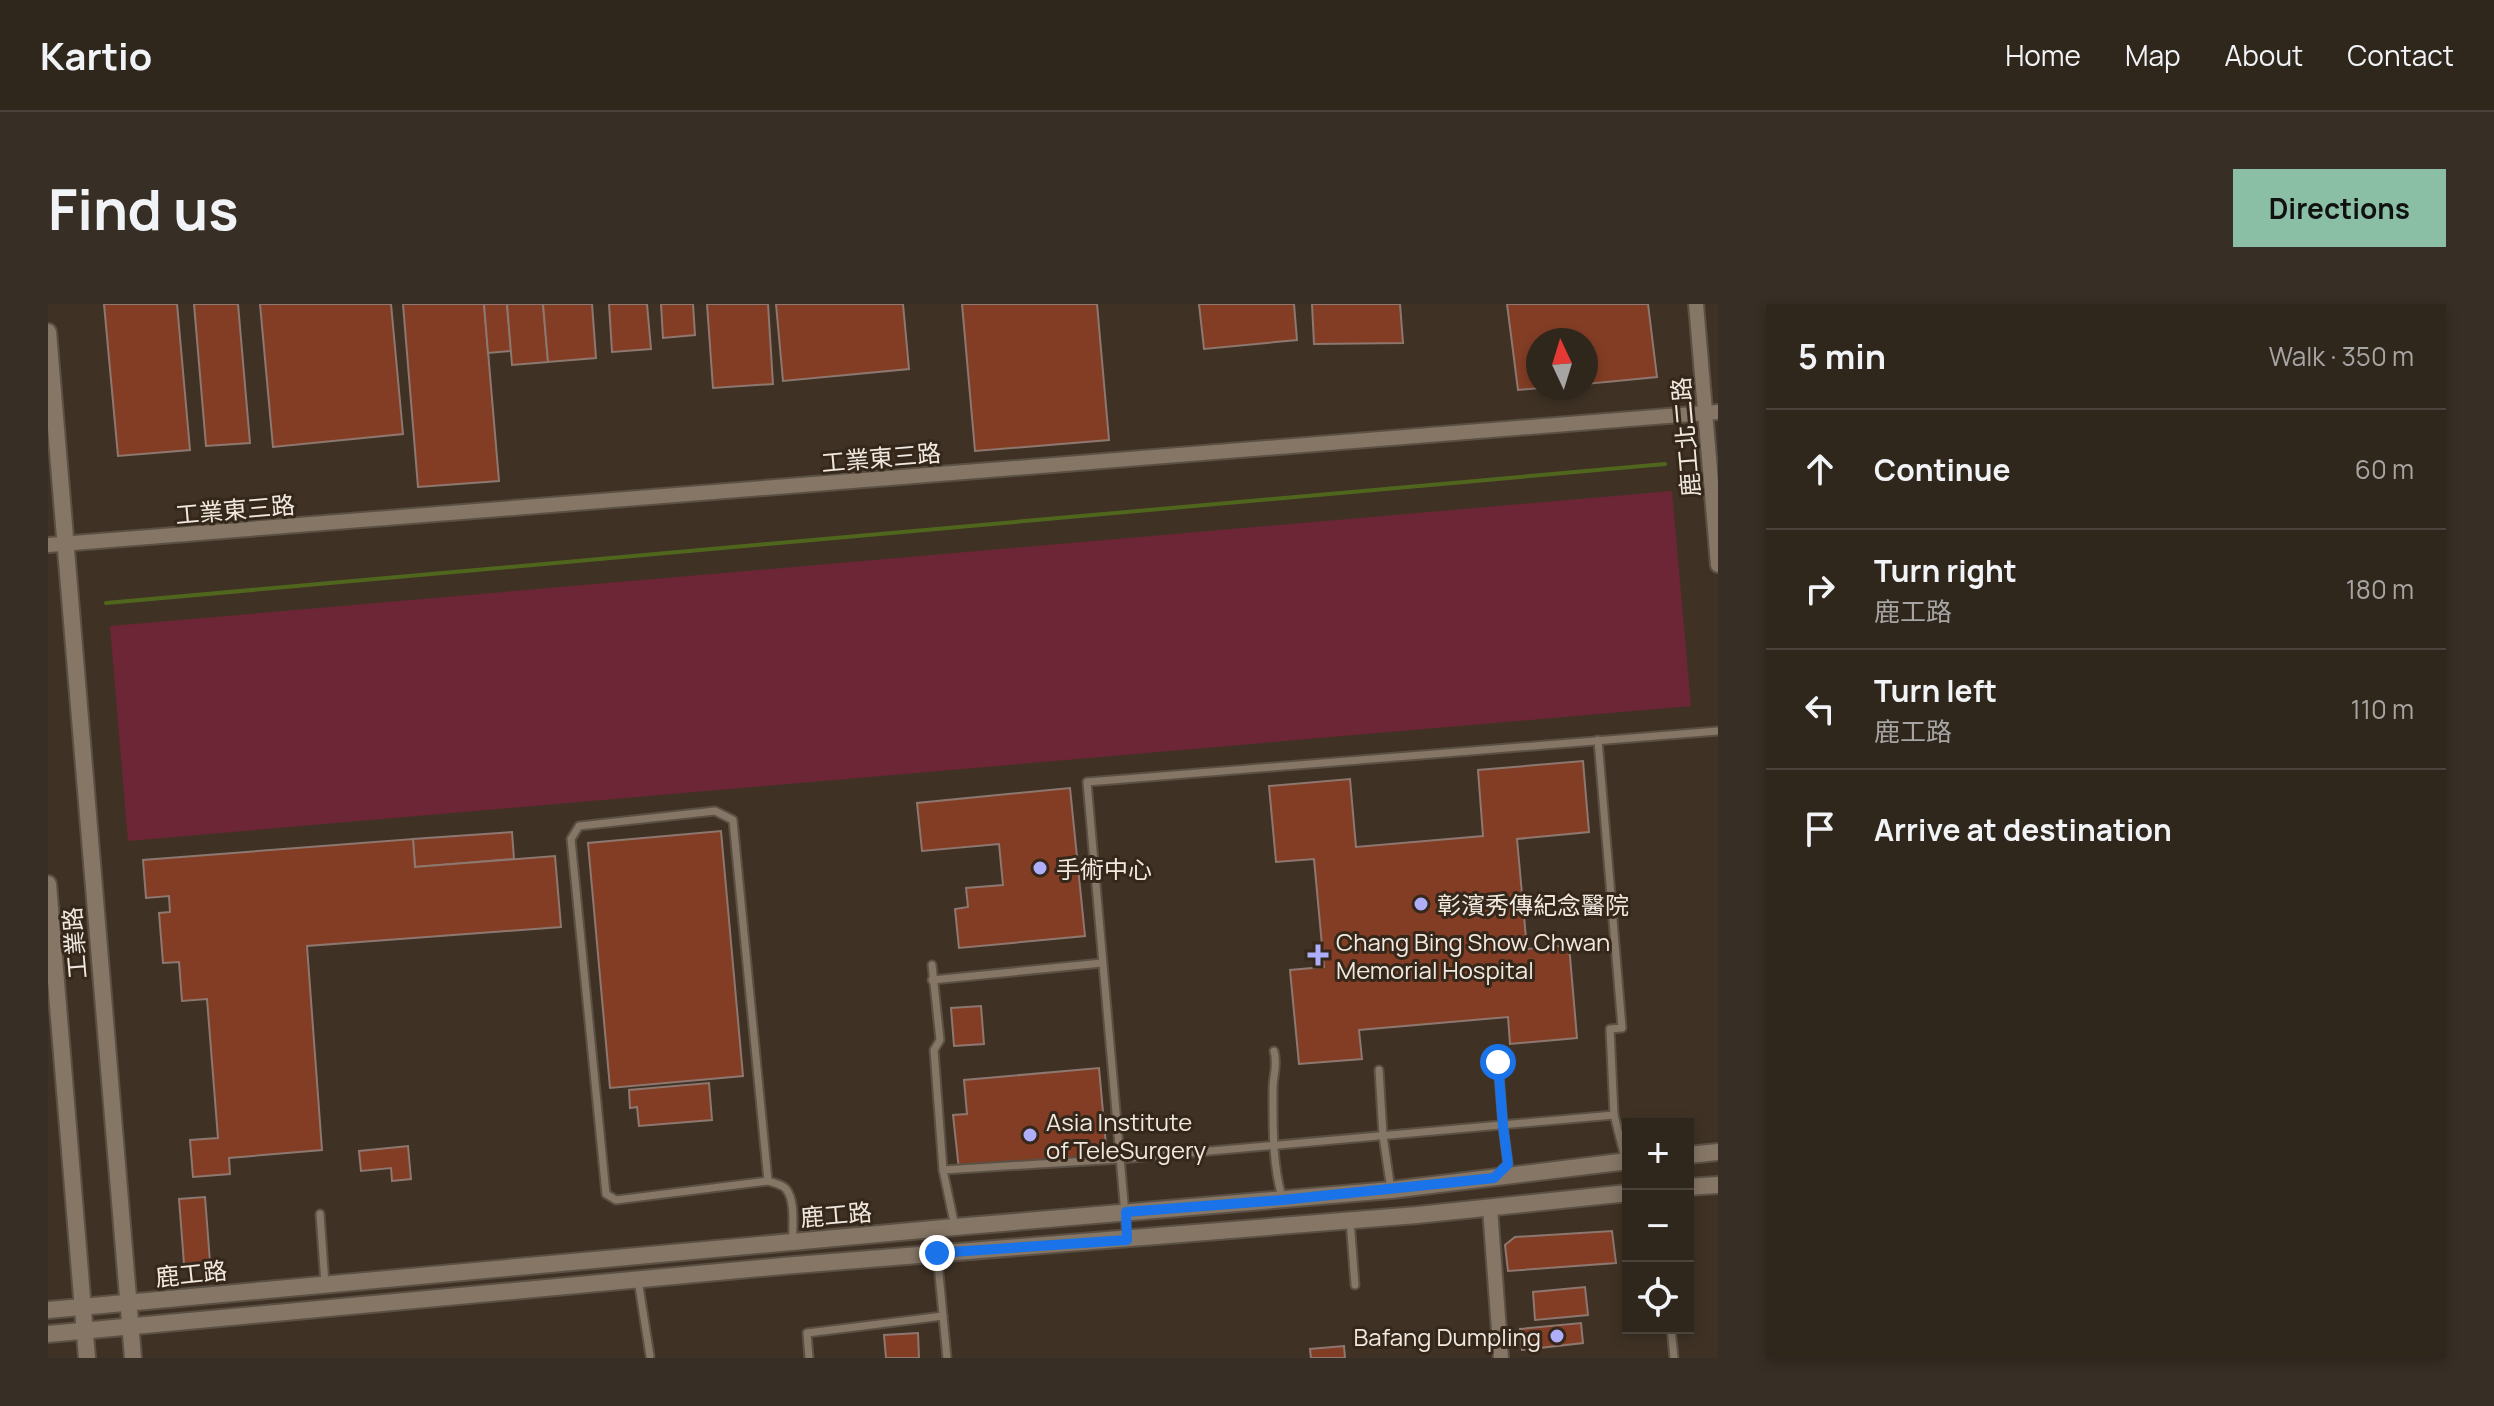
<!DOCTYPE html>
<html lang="en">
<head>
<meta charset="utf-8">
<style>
  :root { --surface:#2f261c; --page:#372e25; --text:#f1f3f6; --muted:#a7a5a3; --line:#4a433b; --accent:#8abfa5 }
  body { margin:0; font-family:Manrope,"Noto Sans TC",sans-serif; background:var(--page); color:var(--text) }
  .controls { position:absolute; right:24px; bottom:24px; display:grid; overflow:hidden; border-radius:0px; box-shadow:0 4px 12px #0003 }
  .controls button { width:72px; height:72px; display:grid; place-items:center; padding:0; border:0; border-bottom:2px solid var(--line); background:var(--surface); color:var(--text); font:40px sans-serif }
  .compass { position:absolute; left:1478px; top:24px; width:72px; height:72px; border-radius:50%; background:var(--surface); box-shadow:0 4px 12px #0003; rotate:356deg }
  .stop { position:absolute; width:24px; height:24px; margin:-18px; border:6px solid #1a73e8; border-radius:50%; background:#fff }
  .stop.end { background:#1a73e8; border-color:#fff; box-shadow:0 2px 8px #0008 }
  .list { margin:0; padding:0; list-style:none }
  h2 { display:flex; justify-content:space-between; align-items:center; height:104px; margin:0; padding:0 32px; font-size:34px }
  h2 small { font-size:26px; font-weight:400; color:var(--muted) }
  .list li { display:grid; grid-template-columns:52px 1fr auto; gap:24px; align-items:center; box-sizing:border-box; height:120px; padding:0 32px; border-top:2px solid var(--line) }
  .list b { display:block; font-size:30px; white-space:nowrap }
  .list p { margin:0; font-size:26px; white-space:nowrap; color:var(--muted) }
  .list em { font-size:26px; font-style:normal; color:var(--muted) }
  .icon { flex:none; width:44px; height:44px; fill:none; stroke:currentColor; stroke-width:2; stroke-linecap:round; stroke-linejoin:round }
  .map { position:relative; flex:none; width:1670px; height:1054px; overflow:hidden; border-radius:0px }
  header { display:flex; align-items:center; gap:48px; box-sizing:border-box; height:112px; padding:0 40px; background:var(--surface); border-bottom:2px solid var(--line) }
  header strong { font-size:38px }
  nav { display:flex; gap:44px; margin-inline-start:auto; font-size:28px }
  .intro { display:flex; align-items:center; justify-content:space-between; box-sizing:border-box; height:192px; padding:0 48px }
  h1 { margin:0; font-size:56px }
  .button { padding:20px 36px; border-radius:0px; background:var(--accent); color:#111; font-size:28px; font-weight:700 }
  main { display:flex; gap:48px; padding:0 48px }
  aside { flex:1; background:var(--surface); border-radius:0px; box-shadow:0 4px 12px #0003 }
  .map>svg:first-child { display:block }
</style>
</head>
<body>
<header>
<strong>Kartio</strong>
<nav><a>Home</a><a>Map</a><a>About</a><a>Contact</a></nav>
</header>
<div class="intro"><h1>Find us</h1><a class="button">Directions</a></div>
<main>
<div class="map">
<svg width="1670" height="1054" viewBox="0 0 1670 1054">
  <rect width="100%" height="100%" fill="#3f3225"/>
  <!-- green -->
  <polygon fill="#6c2635" points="1624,187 1643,402 80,537 62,322"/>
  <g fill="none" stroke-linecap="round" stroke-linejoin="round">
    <!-- stream -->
    <polyline stroke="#4f661c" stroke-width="4" points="58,299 1617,160"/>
  </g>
  <!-- building -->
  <g fill="#833d25" stroke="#8d776f" stroke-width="2">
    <polygon points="56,0 129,0 142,146 70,152"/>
    <polygon points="146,0 190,0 202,139 158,142"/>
    <polygon points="212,0 343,0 355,130 225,143"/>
    <polygon points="355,0 436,0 451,177 370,183"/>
    <polygon points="436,0 459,0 463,47 440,49"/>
    <polygon points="459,0 495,0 500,58 464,61"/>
    <polygon points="495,0 544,0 548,54 500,58"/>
    <polygon points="561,0 599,0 603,45 564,48"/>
    <polygon points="613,0 645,0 647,31 615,34"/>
    <polygon points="659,0 720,0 725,80 665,84"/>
    <polygon points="728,0 855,0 861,65 735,77"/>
    <polygon points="914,0 1049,0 1061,136 927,147"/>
    <polygon points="1151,0 1246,0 1249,36 1156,45"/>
    <polygon points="1264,0 1352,0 1355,39 1266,40"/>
    <polygon points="1459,0 1600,0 1609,73 1538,80 1538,36 1490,36 1490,84 1492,84 1470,86"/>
    <polygon points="1535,457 1541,528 1469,535 1479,645 1521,641 1529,734 1462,740 1460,713 1311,726 1314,755 1251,760 1242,666 1276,663 1266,555 1228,558 1221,482 1302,475 1308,543 1435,532 1430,466"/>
    <polygon points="1022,484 1037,632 911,644 907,605 920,603 918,584 955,581 951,540 874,547 869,499"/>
    <polygon points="673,527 695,772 562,784 540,539"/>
    <polygon points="464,528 466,555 367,563 365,535"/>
    <polygon points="365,535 367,563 507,552 513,623 259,642 274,846 181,854 182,870 145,873 142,836 170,834 159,695 134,697 131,658 115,659 111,609 122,608 121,592 98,594 95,556"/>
    <polygon points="933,702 936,740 906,742 903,704"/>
    <polygon points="1051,764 1059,852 911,866 905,811 919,810 916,776"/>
    <polygon points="661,779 664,816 591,822 589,803 582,804 581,786"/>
    <polygon points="360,842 363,875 344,877 343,864 313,867 311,847"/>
    <polygon points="157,893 162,958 136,960 131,895"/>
    <polygon points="1564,927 1568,959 1460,967 1457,941 1467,933"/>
    <polygon points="1537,983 1540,1011 1487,1016 1485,988"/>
    <polygon points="1533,1019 1535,1039 1474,1046 1472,1025"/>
    <polygon points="870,1029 871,1054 838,1054 836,1031"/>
    <polygon points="1296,1042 1297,1054 1263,1054 1262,1045"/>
  </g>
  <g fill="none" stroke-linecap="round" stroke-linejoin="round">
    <!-- service casing -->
    <g stroke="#5b5044" stroke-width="11">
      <g id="service">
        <polyline points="1550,436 1574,724 1562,725 1566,811 1576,850 1571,856"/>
        <polyline points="884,661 892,736 886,746 895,866 907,923"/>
        <polyline points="884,676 1054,659"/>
        <path d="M1226,747C1230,761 1225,771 1225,785C1225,821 1224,858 1234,893"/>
        <polyline points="1331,766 1335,832 1343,886"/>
        <polyline points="895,866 1072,855 1566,811"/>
        <polyline points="1450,870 1460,860 1455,822 1450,758"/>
        <path d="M720,877L568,896L558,890L523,535L531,522L667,507L685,516L720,877C726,879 734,880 738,885C748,897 744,923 745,938"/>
        <polyline points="272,910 277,980"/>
        <polyline points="1302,916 1307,981"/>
        <polyline points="1079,933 1039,478 1670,427"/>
        <polyline points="889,949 899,1054"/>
        <polyline points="590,976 602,1052"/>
        <polyline points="1623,1024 1626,1054"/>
        <polyline points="761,1054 759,1029 895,1012"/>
      </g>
    </g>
    <!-- minor casing -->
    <g stroke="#5b5044" stroke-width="18">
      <g id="minor">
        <polyline points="1648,0 1670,261"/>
        <polyline points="0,241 1670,108"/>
        <polyline points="1442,904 1453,1054"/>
      </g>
    </g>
    <!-- tertiary casing -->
    <g stroke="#5b5044" stroke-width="20">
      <g id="tertiary">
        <polyline points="0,28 85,1054"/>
        <polyline points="0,580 39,1054"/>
        <polyline points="1640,851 1670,848"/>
        <polyline points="1640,883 1670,881"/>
        <polyline points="0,1006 907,923 1343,886 1580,857"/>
        <polyline points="0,1030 735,962 1369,911 1580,889"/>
      </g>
    </g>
    <!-- service -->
    <use href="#service" stroke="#857666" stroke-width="7"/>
    <!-- minor -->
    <use href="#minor" stroke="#857666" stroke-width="14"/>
    <!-- tertiary -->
    <use href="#tertiary" stroke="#857666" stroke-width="16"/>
  </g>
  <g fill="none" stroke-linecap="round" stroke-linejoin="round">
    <!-- route -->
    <polyline stroke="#1a73e8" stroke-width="10" points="889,949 1079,936 1078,908 1234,896 1446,874 1460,860 1455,822 1450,758"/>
  </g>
  <!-- markers -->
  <g fill="#afaefa" stroke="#35281b" stroke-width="3">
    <circle cx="992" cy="564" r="8"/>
    <circle cx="1373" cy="600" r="8"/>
    <path d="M1266 639h8v8h8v8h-8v8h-8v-8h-8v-8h8z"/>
    <circle cx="982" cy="831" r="8"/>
    <circle cx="1509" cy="1032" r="8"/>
  </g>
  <g text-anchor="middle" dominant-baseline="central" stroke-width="6" stroke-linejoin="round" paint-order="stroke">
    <!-- street labels -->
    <g font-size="24" fill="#f1e8df" stroke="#35281b">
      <text transform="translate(1637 133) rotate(-95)">鹿工北二路</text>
      <text transform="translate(833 153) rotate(-5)">工業東三路</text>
      <text transform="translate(187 205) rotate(-5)">工業東三路</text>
      <text transform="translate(26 639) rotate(-95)">工業路</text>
      <text transform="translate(788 910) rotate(-5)">鹿工路</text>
      <text transform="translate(143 969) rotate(-6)">鹿工路</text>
    </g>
    <!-- poi labels -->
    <g font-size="24" fill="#f1e8df" stroke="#35281b" text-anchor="start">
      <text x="1008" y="564">手術中心</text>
      <text x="1389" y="600">彰濱秀傳紀念醫院</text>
      <text x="1288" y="637">Chang Bing Show Chwan<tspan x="1288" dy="28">Memorial Hospital</tspan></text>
      <text x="998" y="817">Asia Institute<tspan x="998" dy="28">of TeleSurgery</tspan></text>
      <text x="1493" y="1032" text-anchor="end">Bafang Dumpling</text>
    </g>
  </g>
</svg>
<div class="controls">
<button>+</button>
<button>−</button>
<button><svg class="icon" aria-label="locate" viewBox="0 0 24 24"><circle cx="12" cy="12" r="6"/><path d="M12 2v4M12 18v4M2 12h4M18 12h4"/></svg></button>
</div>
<svg class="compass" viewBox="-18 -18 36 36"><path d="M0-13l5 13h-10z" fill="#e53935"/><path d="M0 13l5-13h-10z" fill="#a7a5a3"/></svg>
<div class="stop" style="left:1450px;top:758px"></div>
<div class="stop end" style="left:889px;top:949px"></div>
</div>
<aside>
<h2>5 min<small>Walk · 350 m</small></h2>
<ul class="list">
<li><svg class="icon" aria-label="ahead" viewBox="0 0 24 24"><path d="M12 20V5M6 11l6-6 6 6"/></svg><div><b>Continue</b></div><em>60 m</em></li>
<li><svg class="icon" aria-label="right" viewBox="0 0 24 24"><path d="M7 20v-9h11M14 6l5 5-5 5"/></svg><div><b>Turn right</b><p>鹿工路</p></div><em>180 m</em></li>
<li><svg class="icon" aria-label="left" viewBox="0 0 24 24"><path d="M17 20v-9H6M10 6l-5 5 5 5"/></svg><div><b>Turn left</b><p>鹿工路</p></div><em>110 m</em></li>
<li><svg class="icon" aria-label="arrive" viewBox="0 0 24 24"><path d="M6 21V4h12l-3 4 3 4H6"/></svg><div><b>Arrive at destination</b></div></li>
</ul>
</aside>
</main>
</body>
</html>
